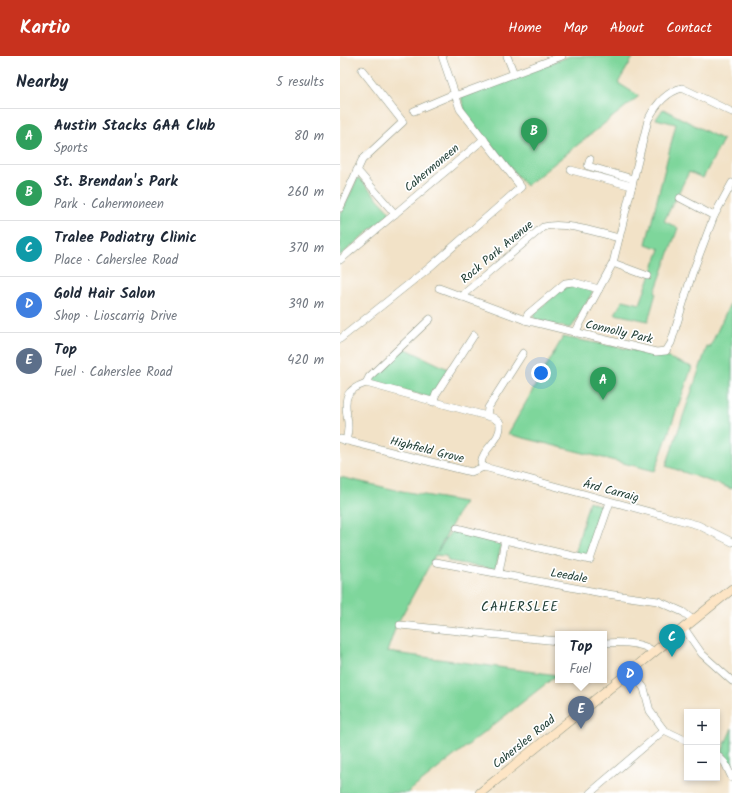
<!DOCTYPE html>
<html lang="en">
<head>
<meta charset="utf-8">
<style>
  :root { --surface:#fff; --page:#f2f2f3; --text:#1f2937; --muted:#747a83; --line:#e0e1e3; --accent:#c8321e }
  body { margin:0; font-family:Kalam,sans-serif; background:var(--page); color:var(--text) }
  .controls { position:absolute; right:12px; bottom:12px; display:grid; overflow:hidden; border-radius:0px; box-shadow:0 2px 6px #0003 }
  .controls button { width:36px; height:36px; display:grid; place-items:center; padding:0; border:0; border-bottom:1px solid var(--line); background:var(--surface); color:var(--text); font:20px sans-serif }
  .you { position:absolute; left:201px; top:317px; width:14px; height:14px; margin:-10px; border:3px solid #fff; border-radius:50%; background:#1a73e8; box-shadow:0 0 0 6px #1a73e833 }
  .badge { display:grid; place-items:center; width:26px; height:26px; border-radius:50%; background:var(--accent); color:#fff; font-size:13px; font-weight:700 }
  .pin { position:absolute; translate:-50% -33px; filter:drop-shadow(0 1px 2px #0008) }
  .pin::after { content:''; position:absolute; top:21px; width:14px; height:12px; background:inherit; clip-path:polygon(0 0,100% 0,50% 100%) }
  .popup { position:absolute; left:215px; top:575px; width:52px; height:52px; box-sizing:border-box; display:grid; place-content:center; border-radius:0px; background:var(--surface); filter:drop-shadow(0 1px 3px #0005); font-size:13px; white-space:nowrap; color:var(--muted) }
  .popup b { font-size:15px; color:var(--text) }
  .popup::after { content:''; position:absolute; left:50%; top:100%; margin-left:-8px; border:8px solid transparent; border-top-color:var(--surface) }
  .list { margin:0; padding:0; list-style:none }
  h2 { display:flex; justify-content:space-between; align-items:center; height:52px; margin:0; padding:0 16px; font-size:17px }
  h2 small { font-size:13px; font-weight:400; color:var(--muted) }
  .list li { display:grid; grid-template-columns:26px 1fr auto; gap:12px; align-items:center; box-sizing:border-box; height:56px; padding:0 16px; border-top:1px solid var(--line) }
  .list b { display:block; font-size:15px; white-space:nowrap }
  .list p { margin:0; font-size:13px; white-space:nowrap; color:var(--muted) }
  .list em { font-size:13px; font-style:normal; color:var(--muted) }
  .map { position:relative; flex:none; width:392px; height:737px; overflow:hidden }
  header { display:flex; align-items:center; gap:24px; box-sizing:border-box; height:56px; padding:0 20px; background:var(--accent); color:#fff }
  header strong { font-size:19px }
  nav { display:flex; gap:22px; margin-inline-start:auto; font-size:14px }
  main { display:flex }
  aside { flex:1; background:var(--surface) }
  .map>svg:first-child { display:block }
</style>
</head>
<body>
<header>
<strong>Kartio</strong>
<nav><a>Home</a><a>Map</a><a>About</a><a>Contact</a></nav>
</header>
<main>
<aside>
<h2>Nearby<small>5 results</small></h2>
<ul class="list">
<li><span class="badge" style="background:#2e9e5b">A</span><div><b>Austin Stacks GAA Club</b><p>Sports</p></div><em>80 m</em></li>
<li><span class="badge" style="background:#2e9e5b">B</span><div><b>St. Brendan's Park</b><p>Park · Cahermoneen</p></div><em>260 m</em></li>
<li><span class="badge" style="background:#0f9aa8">C</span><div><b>Tralee Podiatry Clinic</b><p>Place · Caherslee Road</p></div><em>370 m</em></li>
<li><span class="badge" style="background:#3f7fe0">D</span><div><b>Gold Hair Salon</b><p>Shop · Lioscarrig Drive</p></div><em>390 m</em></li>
<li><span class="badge" style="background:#5c6f8a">E</span><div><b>Top</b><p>Fuel · Caherslee Road</p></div><em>420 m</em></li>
</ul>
</aside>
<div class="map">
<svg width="392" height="737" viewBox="0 0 392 737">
  <rect width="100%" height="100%" fill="#fff"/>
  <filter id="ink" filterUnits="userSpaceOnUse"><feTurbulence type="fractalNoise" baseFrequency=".025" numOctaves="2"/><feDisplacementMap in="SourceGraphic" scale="8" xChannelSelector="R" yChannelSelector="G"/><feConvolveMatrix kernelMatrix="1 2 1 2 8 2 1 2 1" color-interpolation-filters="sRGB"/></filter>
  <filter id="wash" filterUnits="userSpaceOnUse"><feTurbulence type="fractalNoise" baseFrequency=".012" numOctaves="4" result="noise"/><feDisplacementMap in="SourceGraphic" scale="16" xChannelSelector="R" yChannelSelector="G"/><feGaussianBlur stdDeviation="0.9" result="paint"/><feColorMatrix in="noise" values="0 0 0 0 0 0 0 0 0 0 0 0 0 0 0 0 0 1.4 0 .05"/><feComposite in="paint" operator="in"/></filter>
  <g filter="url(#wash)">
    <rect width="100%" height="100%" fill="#f2e2c7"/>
    <!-- green -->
    <g fill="#7ed69b" stroke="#4e8a68">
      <polygon points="230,0 294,0 278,27 299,40 186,130 126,59 121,41"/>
      <polygon points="323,53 383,84 363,122 349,116 324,165 338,172 315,236 316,237 308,265 275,258 283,244 300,248 320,193 306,188 336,68 316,63"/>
      <polygon points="18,121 49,155 49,158 0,200 0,160"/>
      <polygon points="233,229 252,234 252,237 232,271 229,272 195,264 193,258 223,232"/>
      <polygon points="392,243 392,433 326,410 367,291 371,292 370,291"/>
      <polygon points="223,281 321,299 352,311 315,415 168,378"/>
      <polygon points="64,292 108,313 91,342 32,325 31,323"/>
      <polygon points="0,421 56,434 124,446 97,496 112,474 158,486 161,490 156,511 153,513 108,505 106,500 95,499 56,570 47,596 217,619 67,737 0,737"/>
      <polygon points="249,445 261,450 262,454 247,500 235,498"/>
      <polygon points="392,672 392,711 382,695"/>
    </g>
  </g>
  <g filter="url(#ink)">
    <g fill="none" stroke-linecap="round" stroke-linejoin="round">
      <!-- street casing -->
      <g stroke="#88907e" stroke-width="8">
        <g id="street">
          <polyline points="167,0 174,18"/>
          <polyline points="115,40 222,0"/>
          <polyline points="74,55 114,38"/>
          <polyline points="250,103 248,110 293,123"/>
          <polyline points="17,114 55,158"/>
          <polyline points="231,114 292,130"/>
          <polyline points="340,142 374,160"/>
          <polyline points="0,152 22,104 63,66 22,14"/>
          <polyline points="0,204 144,83"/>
          <polyline points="273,207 308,220"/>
          <polyline points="99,232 185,264 316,296 326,295 331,287 352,218 374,160 392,127"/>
          <path d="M122,241L126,236L203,171C224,165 258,177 279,182"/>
          <polyline points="185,264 188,258 225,227 233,226 259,233"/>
          <path d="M235,277L273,207L308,64C315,50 326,36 342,32L392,56"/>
          <polyline points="0,283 90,211 181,131 120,53 102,0"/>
          <polyline points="26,327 29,321 90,263"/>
          <polyline points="93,346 96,338 134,279"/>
          <polyline points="147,360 148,352 183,297"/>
          <polyline points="0,383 131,416 144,411"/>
          <path d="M6,385C8,377 9,368 7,360C4,341 6,334 26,327L154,362L160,367C162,385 143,391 141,407L144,411"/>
          <polyline points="144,411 358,469 392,486"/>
          <polyline points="117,472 165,484 159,517"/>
          <polyline points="165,484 250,504 270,446"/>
          <polyline points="96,506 267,538 318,545 343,556 353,564"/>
          <polyline points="60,569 218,585"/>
          <polyline points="344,572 362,598 392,625"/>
          <path d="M264,587C279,586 302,586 314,596"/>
          <polyline points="291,615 304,632 310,655 324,674 347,685"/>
          <polyline points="377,699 385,707 392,722"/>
          <polyline points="250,737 324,674"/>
        </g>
      </g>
      <!-- secondary casing -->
      <g stroke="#88907e" stroke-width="10">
        <polyline id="secondary" points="140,737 392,533"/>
      </g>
      <!-- street -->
      <use href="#street" stroke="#fff" stroke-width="7"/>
      <!-- secondary -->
      <use href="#secondary" stroke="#fde5c5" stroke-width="9"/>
    </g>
  </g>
  <g text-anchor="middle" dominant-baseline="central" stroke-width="3.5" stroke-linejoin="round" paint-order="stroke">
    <!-- street labels -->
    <g font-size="12" fill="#1f3d34" stroke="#fff">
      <text transform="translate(92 112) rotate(-40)">Cahermoneen</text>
      <text transform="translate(157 196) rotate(-40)">Rock Park Avenue</text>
      <text transform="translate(279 276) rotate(13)">Connolly Park</text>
      <text transform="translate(87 394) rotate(14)">Highfield Grove</text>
      <text transform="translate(271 435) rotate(15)">Árd Carraig</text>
      <text transform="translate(229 520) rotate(10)">Leedale</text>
      <text transform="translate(184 686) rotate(-39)">Caherslee Road</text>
    </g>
    <!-- neighbourhood labels -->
    <g font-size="13" letter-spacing="1" fill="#1f3d34" stroke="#fff">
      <text x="180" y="551">CAHERSLEE</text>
    </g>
  </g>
</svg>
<div class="controls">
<button>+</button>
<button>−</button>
</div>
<div class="you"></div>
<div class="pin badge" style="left:263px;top:344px;background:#2e9e5b">A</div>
<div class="pin badge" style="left:194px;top:95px;background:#2e9e5b">B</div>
<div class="pin badge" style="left:332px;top:601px;background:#0f9aa8">C</div>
<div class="pin badge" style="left:290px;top:638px;background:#3f7fe0">D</div>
<div class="pin badge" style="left:241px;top:673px;background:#5c6f8a">E</div>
<div class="popup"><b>Top</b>Fuel</div>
</div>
</main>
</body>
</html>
